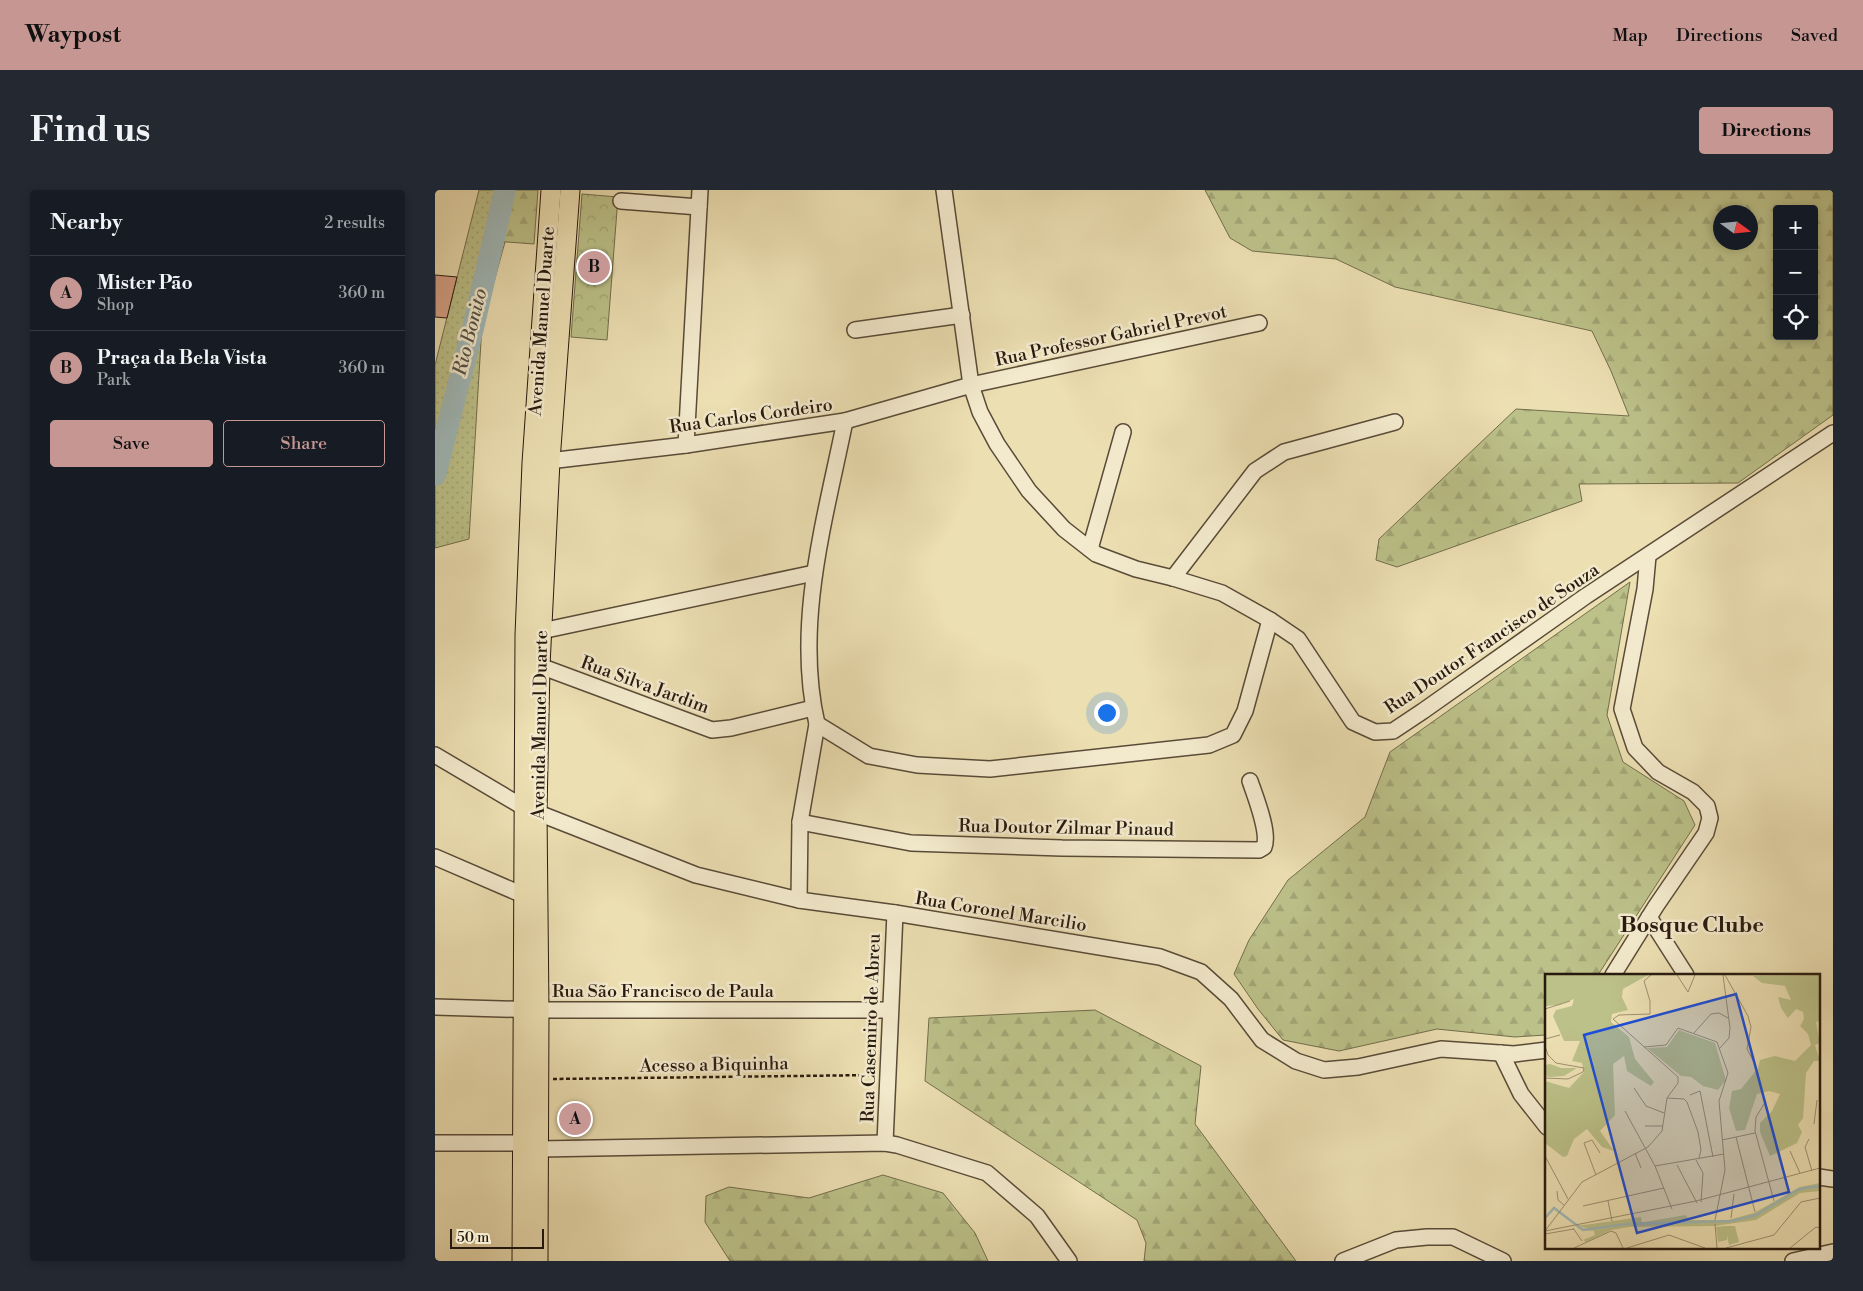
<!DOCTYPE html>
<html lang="en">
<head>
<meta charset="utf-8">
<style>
  :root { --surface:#171b24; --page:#242831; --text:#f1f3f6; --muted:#9ea1a6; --line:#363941; --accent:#c59692 }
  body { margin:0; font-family:"Libre Bodoni",serif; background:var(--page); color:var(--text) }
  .controls { position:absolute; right:15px; top:15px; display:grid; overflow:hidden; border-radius:5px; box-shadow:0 2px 8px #0003 }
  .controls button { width:45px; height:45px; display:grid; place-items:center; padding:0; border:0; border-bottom:1px solid var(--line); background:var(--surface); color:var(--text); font:25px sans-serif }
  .compass { position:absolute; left:1278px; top:15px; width:45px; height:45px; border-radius:50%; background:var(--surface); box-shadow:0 2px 8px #0003; rotate:105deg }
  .scale { position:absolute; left:15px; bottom:12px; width:94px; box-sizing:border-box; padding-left:5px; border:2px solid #281a0f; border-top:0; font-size:14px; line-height:18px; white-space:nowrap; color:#281a0f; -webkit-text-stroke:4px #f3eacd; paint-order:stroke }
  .you { position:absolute; left:671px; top:522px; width:18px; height:18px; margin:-12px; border:4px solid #fff; border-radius:50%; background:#1a73e8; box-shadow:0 0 0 8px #1a73e833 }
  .badge { display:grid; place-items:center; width:32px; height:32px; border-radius:50%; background:var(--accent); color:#111; font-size:16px; font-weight:700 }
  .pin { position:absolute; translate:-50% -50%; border:2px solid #fff; box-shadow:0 1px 5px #0006 }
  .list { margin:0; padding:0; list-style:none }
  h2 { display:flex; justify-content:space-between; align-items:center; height:65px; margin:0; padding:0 20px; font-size:21px }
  h2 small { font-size:16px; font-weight:400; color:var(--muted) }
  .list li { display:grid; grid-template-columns:32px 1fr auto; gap:15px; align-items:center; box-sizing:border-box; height:75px; padding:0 20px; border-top:1px solid var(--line) }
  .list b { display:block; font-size:19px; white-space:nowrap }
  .list p { margin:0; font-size:16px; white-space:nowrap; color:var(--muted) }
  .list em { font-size:16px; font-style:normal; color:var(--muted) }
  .actions { display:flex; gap:10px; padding:15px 20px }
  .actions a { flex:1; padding:11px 0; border:1px solid var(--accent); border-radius:5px; text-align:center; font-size:18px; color:var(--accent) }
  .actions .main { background:var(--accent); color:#111 }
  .icon { flex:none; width:28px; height:28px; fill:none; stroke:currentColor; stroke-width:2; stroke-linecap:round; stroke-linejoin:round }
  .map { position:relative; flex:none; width:1398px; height:1071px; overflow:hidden; border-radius:5px }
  header { display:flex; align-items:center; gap:30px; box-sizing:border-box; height:70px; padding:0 25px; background:var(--accent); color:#111 }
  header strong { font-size:24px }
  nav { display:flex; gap:28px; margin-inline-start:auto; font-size:18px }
  .intro { display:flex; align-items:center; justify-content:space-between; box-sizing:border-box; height:120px; padding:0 30px }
  h1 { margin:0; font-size:35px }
  .button { padding:12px 22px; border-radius:5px; background:var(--accent); color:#111; font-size:18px; font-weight:700 }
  main { display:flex; gap:30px; padding:0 30px }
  aside { flex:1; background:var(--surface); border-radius:5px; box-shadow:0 2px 8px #0003 }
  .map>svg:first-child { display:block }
</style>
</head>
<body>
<header>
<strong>Waypost</strong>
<nav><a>Map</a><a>Directions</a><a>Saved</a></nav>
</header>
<div class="intro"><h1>Find us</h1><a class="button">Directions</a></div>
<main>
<aside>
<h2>Nearby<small>2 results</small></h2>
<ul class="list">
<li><span class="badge">A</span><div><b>Mister Pão</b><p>Shop</p></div><em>360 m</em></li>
<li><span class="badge">B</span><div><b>Praça da Bela Vista</b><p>Park</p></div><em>360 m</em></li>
</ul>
<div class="actions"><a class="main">Save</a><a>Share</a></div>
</aside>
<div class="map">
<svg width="1398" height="1071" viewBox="0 0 1398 1071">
  <defs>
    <pattern id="grass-dots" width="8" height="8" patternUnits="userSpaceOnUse" patternTransform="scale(1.25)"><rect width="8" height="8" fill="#bcc189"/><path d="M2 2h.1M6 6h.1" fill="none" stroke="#a2a575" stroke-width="1.8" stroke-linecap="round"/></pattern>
    <pattern id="forest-firs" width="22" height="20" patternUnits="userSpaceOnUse" patternTransform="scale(1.25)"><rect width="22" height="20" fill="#bcc189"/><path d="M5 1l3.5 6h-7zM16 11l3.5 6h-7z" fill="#a2a575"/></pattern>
    <pattern id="park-crowns" width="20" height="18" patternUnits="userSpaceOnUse" patternTransform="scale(1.25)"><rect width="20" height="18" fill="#bcc189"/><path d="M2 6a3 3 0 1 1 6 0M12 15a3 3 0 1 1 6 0" fill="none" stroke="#a2a575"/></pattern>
  </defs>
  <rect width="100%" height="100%" fill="#ecdfb2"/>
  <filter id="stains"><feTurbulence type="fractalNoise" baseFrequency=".004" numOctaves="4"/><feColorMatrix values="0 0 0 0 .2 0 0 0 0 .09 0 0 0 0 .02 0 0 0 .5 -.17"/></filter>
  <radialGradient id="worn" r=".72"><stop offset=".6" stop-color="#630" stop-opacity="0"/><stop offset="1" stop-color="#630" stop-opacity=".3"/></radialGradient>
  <!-- grass -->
  <polygon fill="url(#grass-dots)" stroke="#726e4c" points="44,0 69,0 59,51 70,52 47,135 34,349 0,358 0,175"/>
  <!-- forest -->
  <g fill="url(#forest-firs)" stroke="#726e4c" fill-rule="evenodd">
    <polygon points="70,0 103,0 99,54 59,51"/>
    <path d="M770,0H1398V225L1303,293L1144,294L1147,311L962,377L941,370L944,349L1081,219L1194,226L1176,181L1157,141L960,97L901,69L817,61L795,48ZM1342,19H1379V146H1342ZM1286,22H1316V52H1286Z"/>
    <polygon points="1195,392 1172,525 1188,572 1249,611 1260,635 1163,785 1112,785 1112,843 1110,845 1080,847 1002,839 904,861 848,850 823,819 799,784 814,750 853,690 930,627 955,562"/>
    <polygon points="660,820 766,876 760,934 861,1071 709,1071 711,1053 702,1030 490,891 494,828"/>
    <polygon points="448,985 508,1003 540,1043 553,1071 295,1071 270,1032 271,1006 294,997 374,1008"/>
  </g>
  <!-- park -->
  <polygon fill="url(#park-crowns)" stroke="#726e4c" points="147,4 183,7 172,150 136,147"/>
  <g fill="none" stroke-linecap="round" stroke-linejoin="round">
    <!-- river -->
    <polyline stroke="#a0b9b9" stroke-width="22" points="0,285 38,138 70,0"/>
  </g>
  <!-- building -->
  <polygon fill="#d9a48c" stroke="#281a0f" points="0,85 22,87 12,128 0,127"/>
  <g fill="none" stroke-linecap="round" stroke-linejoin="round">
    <!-- minor casing -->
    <g stroke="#594b38" stroke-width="18">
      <g id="minor">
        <polyline points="509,0 536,195 545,222 562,254 594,301 629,339 661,364 701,379 738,388 787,403 835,430 863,449 918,532 940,542 958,541 988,521 1151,406 1398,243"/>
        <polyline points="186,11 264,17"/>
        <polyline points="420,140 527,125"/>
        <polyline points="251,255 265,0"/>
        <polyline points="105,272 251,255 410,231 536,195 824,133"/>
        <polyline points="655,359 688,242"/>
        <polyline points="738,388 820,281 849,262 960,232"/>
        <polyline points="97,443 379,383"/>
        <polyline points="97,473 277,540 296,538 378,518"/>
        <polyline points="382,534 434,566 482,575 555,579 774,555 798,545 810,521 835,430"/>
        <polyline points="0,565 88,617 261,685 364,710 460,723 725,767 766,782 796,809 827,850 861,871 889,880 923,877 1006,859 1079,864 1112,860"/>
        <path d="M365,632L476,653L627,658L824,660L829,657C835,643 820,606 815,591"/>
        <polyline points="0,667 88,705"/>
        <path d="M364,710L365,632L382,534C359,434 390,330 410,231"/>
        <polyline points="1214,727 1251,785"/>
        <polyline points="1178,785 1221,716 1271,643 1275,628 1272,616 1258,602 1223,582 1200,558 1187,519 1210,399 1213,366"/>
        <polyline points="0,817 104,820 455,820"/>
        <polyline points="1066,863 1086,904 1112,937"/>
        <polyline points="0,953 87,953 104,959 450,953 462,955 552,983 602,1026 634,1071"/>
        <polyline points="450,953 460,723"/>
        <polyline points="1384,987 1398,989"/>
        <polyline points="908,1071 961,1050 992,1047 1018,1047 1068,1071"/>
        <polyline points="1358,1071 1398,1062"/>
      </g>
    </g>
    <!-- major casing -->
    <g stroke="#281a0f" stroke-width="21">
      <g id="major">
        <polyline points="87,1071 90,445 97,273 116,0"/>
        <polyline points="103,1071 104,820 102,622 105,476 115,271 135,0"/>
      </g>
    </g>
    <!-- path -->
    <polyline stroke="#281a0f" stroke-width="2.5" stroke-dasharray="4 2.5" stroke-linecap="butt" points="118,889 440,885"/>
    <!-- minor -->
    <use href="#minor" stroke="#f3eacd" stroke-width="15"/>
    <!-- major -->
    <use href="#major" stroke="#ecdfb2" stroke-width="19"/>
  </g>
  <g text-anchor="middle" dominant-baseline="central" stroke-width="5" stroke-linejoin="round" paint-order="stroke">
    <!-- street labels -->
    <g font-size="18" fill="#281a0f" stroke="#f3eacd">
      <text transform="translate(107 131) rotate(-86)">Avenida Manuel Duarte</text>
      <text transform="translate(676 146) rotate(-12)">Rua Professor Gabriel Prevot</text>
      <text transform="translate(316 226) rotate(-8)">Rua Carlos Cordeiro</text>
      <text transform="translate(1057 449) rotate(-34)">Rua Doutor Francisco de Souza</text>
      <text transform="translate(210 495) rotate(20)">Rua Silva Jardim</text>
      <text transform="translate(105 535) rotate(-89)">Avenida Manuel Duarte</text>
      <text transform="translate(631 638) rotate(1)">Rua Doutor Zilmar Pinaud</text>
      <text transform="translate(566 722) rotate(9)">Rua Coronel Marcilio</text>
      <text x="228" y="801">Rua São Francisco de Paula</text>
      <text transform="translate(436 838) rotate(-88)">Rua Casemiro de Abreu</text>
      <text transform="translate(279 875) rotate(-1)">Acesso a Biquinha</text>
    </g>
    <!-- water labels -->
    <g font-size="19" font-style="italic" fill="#52524a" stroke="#f3eacd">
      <text transform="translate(35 142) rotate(-76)">Rio Bonito</text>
    </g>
    <!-- district labels -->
    <g font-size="22" font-weight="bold" fill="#281a0f" stroke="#f3eacd">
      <text x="1257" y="735">Bosque Clube</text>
    </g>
  </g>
  <!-- overview -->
  <g transform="translate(1110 784)">
    <rect width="275" height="275" fill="#ecdfb2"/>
    <path d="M275,209V217L255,219L211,246L169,252L84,253L66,256L41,268L38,266L50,261L49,257L30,254L51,256L141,241L144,246H183L209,239L255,213Z" fill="#bcc189"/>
    <path d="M0,1H103L78,15L77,23L83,36L67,40L66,48L84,63L90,85L109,108L106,112L82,97L79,82L68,90L70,141L55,157L69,177L57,173L42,155L29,165L22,182L18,183L0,169V107L24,114L39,98L37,89L27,87L35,67H19L8,42L11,36L27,32L29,25L15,31L0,32ZM275,1V47L271,48L275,69L270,71L275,87H269L261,99L258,144L253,151L257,158L252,169L225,182L215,158V149L227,137L235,120L224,117L212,120L200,156L191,157L184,134L187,117L196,115L213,94L215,86L230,82L250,87L266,71L263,60L255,52L259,45L258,38L251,35L243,44L236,34L233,23L246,26L240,12L217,9L208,2ZM134,56L170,69L181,106L173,116L158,112L146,103L136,102L102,74L122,73ZM5,90L16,94H32L19,102L5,103L0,102V91ZM96,243L97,249L51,256L32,252Z" fill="#bcc189"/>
    <path d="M180,252H190L194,268L184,271L182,261V266L173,268L171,253Z" fill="#bcc189"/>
    <path fill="none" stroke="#a0b9b9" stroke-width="2.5" d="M0,244L9,234L38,256L82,250L187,247L211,241L254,215L275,212"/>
    <path fill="none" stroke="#9e9071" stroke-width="1" d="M132,1L143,18L150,1M180,1L203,42L206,53L202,75L211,92M0,35L25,27M149,59L166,40L174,39L183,44M0,65L15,61M0,72L3,81L11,89L39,94L38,98L23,105L0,104M99,73L121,71L133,54L172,68L183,99L174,127L180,196L170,246M174,75L184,64L185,54L178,1M89,114L101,132L119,139M145,121L155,117L168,183M122,124L139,125L142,128L153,158L156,176L154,184M221,127L211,143L210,157L229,227M80,137L110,192L127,235M269,150L272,126M100,152H118M191,163L210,238M264,165L260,173L267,197M177,166L210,159M245,177L255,199M90,179L96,194M0,182L23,225M151,186L158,199L156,228M132,191L152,229M110,192L179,180M51,201L39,169L47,166L55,179M12,217L13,226L19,231M63,227L67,247M38,232L119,214M186,244L189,220M170,250L172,274M28,254L37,267M0,257L37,208L103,173L117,157L122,124L133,109V103L68,45L74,41L105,40V27L99,7L106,1M0,257L151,227L275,194M0,260L29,255M29,274L66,257L71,259L78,274M82,274L124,261L160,274M181,274L229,261L256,228L275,224M245,274L271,253L275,254"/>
    <path fill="#1d4ed8" fill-opacity="0.15" stroke="#1d4ed8" stroke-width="2.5" d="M191,20L244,218L92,259L39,61Z"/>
    <rect width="275" height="275" fill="none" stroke="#281a0f" stroke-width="2.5"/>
  </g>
  <rect width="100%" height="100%" filter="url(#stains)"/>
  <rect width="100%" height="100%" fill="url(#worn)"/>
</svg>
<div class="controls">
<button>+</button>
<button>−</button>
<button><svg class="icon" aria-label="locate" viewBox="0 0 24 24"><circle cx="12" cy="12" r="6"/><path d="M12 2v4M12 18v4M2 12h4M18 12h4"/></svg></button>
</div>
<svg class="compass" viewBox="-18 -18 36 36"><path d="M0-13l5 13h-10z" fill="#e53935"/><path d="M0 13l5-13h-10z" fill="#9ea1a6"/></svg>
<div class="scale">50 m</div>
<div class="you"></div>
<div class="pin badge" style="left:140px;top:929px">A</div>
<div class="pin badge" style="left:159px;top:77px">B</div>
</div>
</main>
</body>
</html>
